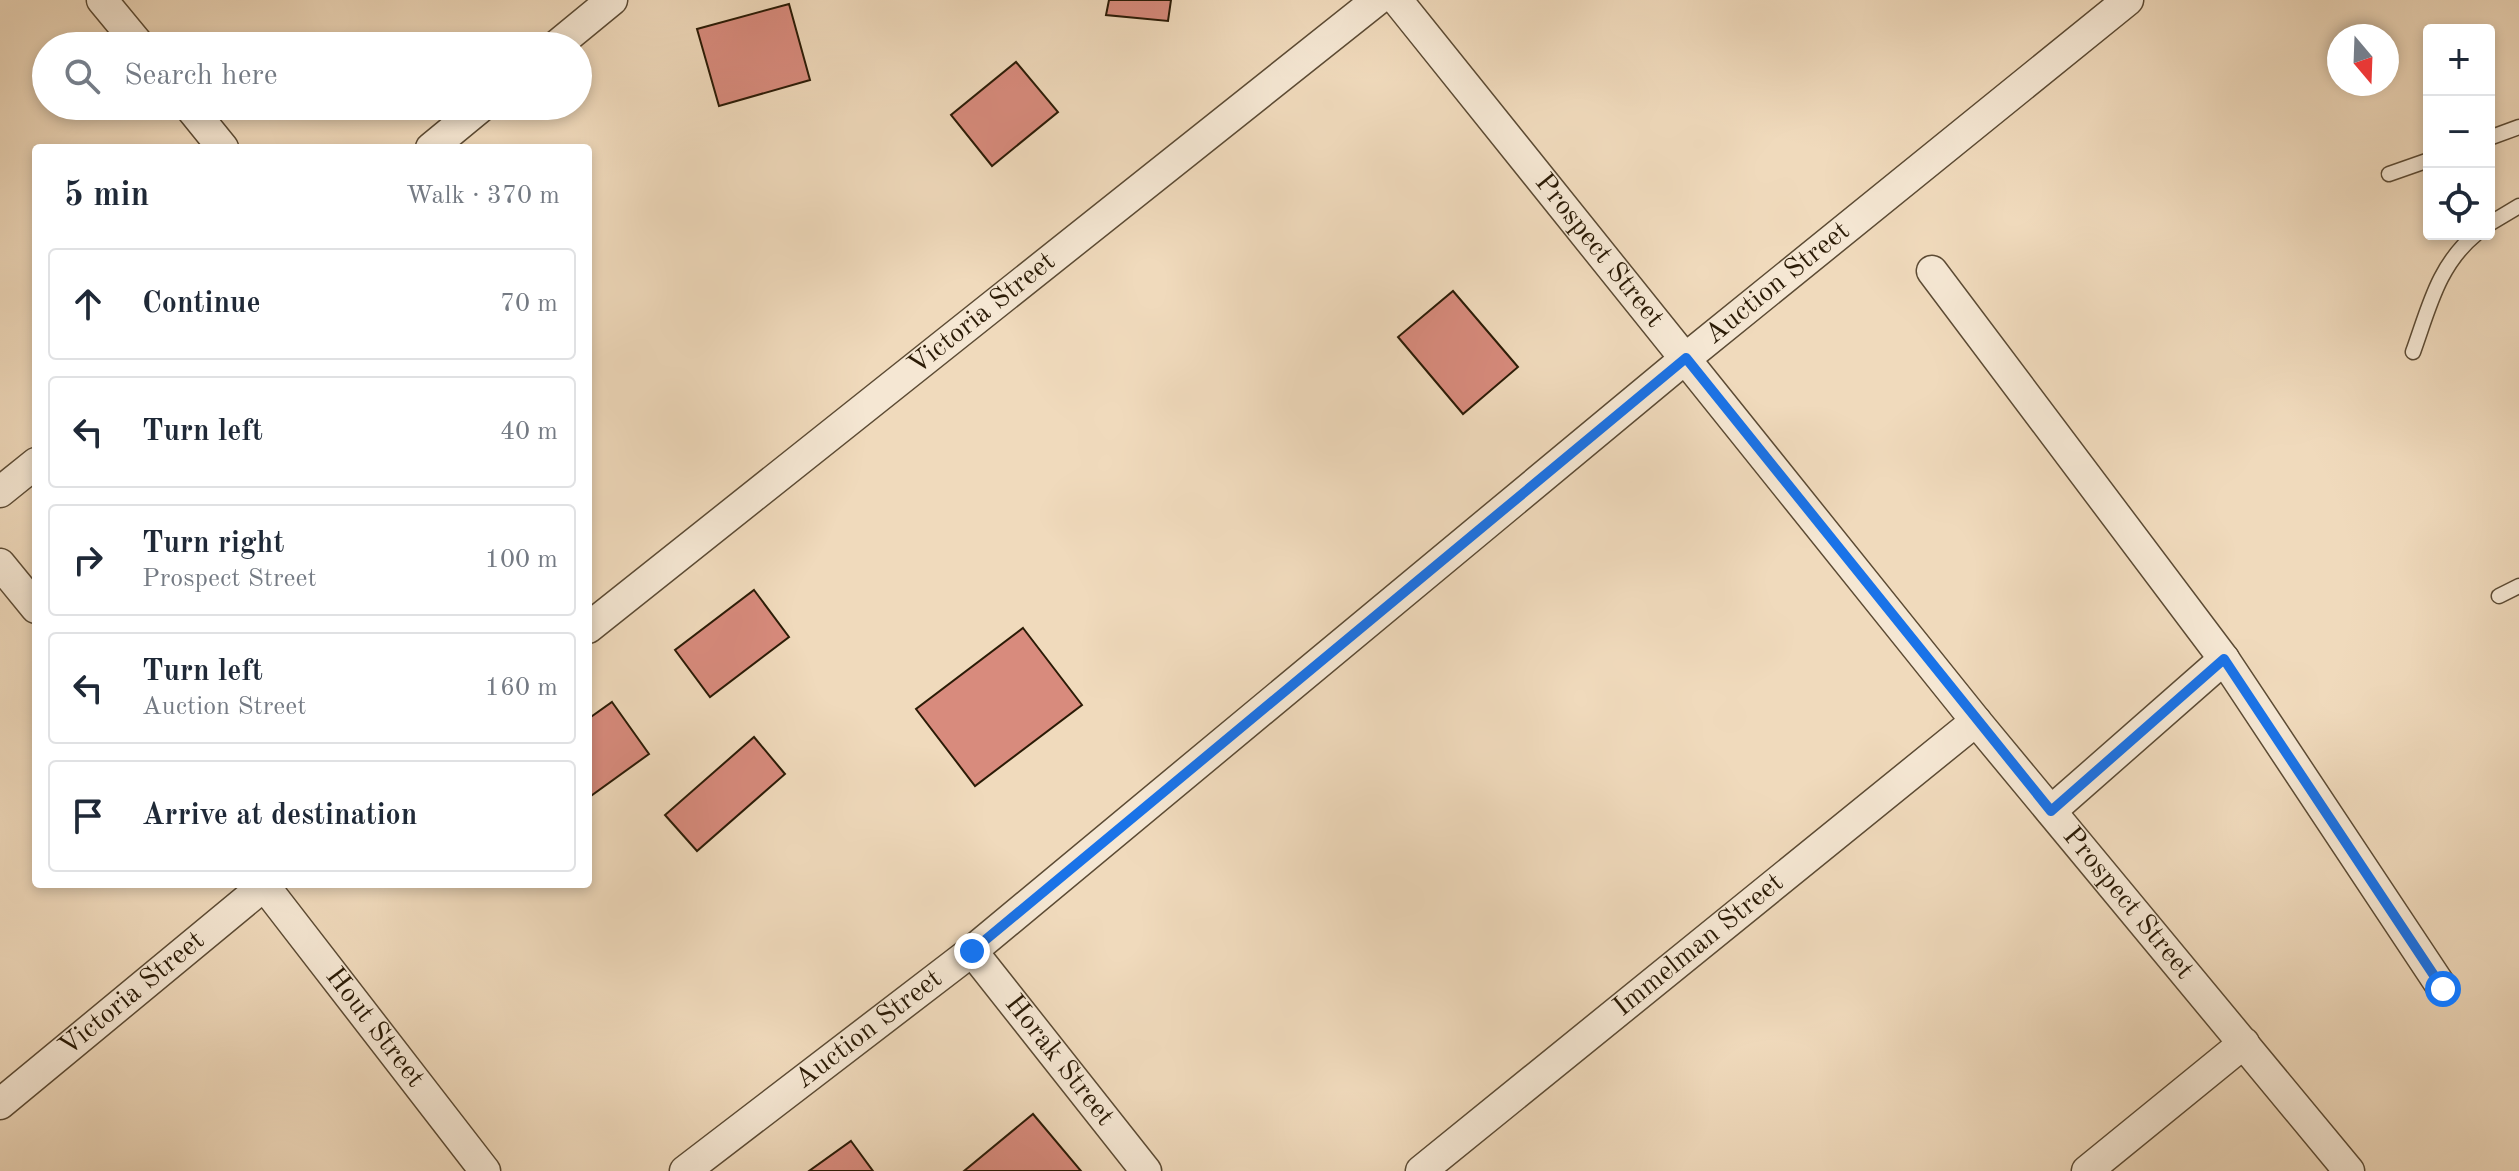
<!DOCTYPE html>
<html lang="en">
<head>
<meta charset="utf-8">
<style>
  :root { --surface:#fff; --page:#f2f2f3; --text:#1f2937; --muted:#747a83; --line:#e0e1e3 }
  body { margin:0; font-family:"Old Standard TT",serif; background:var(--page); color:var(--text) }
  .controls { position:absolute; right:24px; top:24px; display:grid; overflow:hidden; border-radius:8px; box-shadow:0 4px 12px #0003 }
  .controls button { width:72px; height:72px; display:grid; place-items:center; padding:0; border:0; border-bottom:2px solid var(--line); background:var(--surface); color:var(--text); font:40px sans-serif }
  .compass { position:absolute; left:2327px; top:24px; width:72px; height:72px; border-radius:50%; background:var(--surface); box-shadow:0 4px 12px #0003; rotate:161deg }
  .stop { position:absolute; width:24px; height:24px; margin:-18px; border:6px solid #1a73e8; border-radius:50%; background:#fff }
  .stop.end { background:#1a73e8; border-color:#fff; box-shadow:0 2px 8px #0008 }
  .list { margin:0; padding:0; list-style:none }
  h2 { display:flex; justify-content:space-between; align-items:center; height:104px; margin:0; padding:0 32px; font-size:34px }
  h2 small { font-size:26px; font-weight:400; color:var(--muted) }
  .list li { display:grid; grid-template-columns:52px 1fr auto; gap:24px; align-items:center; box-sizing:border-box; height:112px; margin:0 16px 16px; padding:0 16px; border:2px solid var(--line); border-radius:8px }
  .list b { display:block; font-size:30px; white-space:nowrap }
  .list p { margin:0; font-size:26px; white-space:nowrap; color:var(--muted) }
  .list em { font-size:26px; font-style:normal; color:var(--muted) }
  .icon { flex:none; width:44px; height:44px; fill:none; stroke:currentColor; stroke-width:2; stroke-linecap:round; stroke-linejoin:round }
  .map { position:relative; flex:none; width:2519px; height:1171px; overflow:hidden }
  .search { position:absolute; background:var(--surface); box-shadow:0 4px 12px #0003; left:32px; top:32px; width:560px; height:88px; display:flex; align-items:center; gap:20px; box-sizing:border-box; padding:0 28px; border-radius:44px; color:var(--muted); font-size:30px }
  .panel { position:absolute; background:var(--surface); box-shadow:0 4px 12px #0003; left:32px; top:144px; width:560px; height:744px; border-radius:8px }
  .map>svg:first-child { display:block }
</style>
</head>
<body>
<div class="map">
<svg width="2519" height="1171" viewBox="0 0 2519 1171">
  <rect width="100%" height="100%" fill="#f0dabc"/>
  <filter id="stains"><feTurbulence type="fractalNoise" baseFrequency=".0025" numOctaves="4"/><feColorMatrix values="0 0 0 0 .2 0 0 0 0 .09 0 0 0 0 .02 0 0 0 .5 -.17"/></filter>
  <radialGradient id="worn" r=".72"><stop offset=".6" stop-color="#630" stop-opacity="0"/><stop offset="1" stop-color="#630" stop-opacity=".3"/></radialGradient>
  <!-- building -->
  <g fill="#d88b7d" stroke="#2b1b06" stroke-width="2">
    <polygon points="1109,0 1171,0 1168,21 1106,15"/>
    <polygon points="789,4 810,80 719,106 697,29"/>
    <polygon points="1016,62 1058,112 992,166 951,115"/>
    <polygon points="1453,291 1518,367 1463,414 1398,337"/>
    <polygon points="754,590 789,637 710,697 675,650"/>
    <polygon points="1023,628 1082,705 975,786 916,709"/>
    <polygon points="612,702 649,754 588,798 588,719"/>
    <polygon points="754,737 785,774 697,851 665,815"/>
    <polygon points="1033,1114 1081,1171 964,1171"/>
    <polygon points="851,1141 873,1171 809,1171"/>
  </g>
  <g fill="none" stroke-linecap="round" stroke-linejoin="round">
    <!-- service casing -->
    <g stroke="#5c4b34" stroke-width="17">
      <g id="service">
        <polyline points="2489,138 2519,127"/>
        <polyline points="2389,174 2429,160"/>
        <polyline points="2489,224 2519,206"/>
        <path d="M2413,352C2429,308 2438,265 2476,234"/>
        <polyline points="2499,596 2519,586"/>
      </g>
    </g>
    <!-- minor casing -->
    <g stroke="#5c4b34" stroke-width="33">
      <g id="minor">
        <polyline points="102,0 140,46"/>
        <path id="s1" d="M1397,0L1976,721L2349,1171"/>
        <polyline points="556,46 612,0"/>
        <polyline points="189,106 223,148"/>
        <polyline points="431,148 482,106"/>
        <polyline points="1932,271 2224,659 2443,989"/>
        <polyline points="0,492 36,463"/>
        <polyline points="0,564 36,608"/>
        <path id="s2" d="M588,628L1377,0"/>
        <polyline points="2051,811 2224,659"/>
        <path id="s3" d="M263,884L485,1171"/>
        <path id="s4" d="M972,951L1146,1171"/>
        <path id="s5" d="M0,1104L266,884"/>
        <path id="s6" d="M685,1171L972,951L1686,358L2128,0"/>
        <path id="s7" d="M1421,1171L1976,721"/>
        <polyline points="2087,1171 2244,1043"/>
      </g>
    </g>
    <!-- service -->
    <use href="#service" stroke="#f5e7d3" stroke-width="14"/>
    <!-- minor -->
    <use href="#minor" stroke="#f5e7d3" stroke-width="30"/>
  </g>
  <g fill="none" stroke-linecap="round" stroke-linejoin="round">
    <!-- route -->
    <polyline stroke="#1a73e8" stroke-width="10" points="972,951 1686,358 2051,811 2224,659 2443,989"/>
  </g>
  <g text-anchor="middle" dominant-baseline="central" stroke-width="7" stroke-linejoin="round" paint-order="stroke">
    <!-- street labels -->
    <g font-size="28" fill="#2b1b06" stroke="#f5e7d3">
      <text stroke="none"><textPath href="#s1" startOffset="322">Prospect Street</textPath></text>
      <text stroke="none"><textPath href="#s6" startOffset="1408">Auction Street</textPath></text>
      <text stroke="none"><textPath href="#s2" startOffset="504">Victoria Street</textPath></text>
      <text stroke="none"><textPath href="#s1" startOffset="1162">Prospect Street</textPath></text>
      <text stroke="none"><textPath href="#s7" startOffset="358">Immelman Street</textPath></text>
      <text stroke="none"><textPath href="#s5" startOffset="172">Victoria Street</textPath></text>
      <text stroke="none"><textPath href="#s3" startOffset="182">Hout Street</textPath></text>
      <text stroke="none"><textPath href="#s6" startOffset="232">Auction Street</textPath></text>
      <text stroke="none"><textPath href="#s4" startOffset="140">Horak Street</textPath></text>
    </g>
  </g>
  <rect width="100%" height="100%" filter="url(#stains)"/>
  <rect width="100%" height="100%" fill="url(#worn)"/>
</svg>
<div class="controls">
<button>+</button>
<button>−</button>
<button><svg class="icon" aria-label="locate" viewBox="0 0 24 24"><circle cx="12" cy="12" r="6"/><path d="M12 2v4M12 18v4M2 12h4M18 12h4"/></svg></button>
</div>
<svg class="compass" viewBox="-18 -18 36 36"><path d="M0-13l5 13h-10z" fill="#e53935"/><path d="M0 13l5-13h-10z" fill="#747a83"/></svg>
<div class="stop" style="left:2443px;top:989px"></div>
<div class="stop end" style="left:972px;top:951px"></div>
<div class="search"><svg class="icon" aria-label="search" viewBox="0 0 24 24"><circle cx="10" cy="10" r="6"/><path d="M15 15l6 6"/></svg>Search here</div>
<section class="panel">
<h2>5 min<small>Walk · 370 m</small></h2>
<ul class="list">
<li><svg class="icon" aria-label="ahead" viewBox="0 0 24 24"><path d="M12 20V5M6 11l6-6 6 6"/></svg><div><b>Continue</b></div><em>70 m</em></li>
<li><svg class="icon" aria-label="left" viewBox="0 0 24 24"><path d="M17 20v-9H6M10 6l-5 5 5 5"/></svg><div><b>Turn left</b></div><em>40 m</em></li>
<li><svg class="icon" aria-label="right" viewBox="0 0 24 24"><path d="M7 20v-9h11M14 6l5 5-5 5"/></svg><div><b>Turn right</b><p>Prospect Street</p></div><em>100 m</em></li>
<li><svg class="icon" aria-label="left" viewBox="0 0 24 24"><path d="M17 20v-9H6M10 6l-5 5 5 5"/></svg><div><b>Turn left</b><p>Auction Street</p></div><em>160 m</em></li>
<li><svg class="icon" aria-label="arrive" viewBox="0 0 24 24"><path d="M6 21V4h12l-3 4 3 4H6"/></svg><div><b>Arrive at destination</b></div></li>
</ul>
</section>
</div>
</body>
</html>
